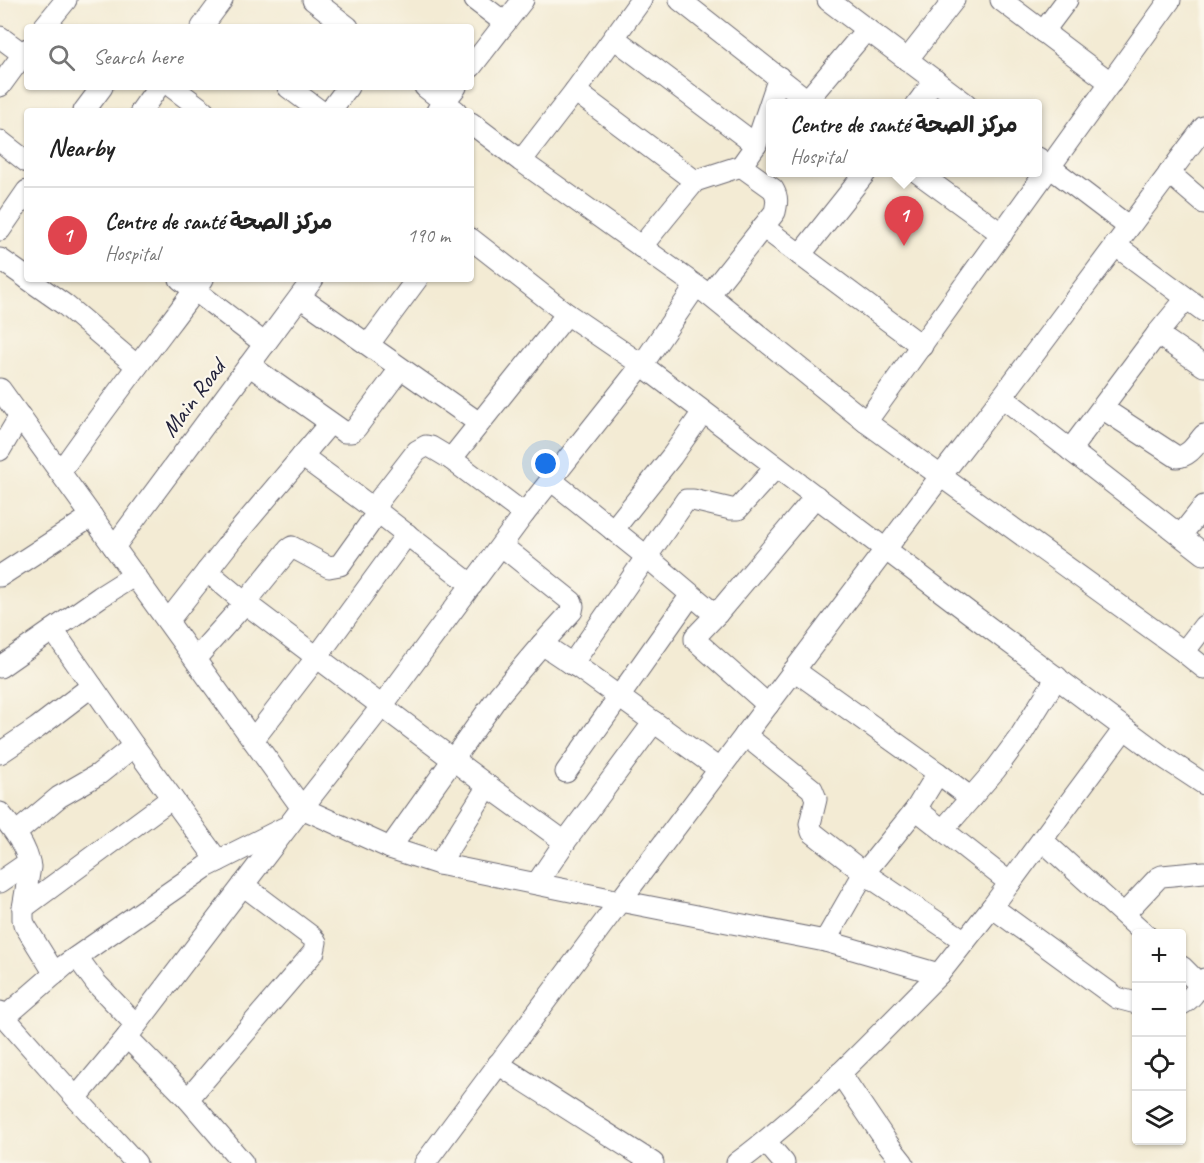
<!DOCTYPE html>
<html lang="en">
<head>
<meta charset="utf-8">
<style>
  :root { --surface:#fff; --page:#f2f2f2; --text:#222; --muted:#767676; --line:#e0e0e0; --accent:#111827 }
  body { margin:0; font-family:Caveat,"Playpen Sans Arabic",sans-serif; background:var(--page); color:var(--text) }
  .controls { position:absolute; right:18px; bottom:18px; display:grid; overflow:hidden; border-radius:6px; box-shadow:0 2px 4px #0004 }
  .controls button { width:54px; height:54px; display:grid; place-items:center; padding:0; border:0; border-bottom:2px solid var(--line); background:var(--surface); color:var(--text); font:30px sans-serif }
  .you { position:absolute; left:546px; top:464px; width:21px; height:21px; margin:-15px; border:4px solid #fff; border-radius:50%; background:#1a73e8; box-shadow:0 0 0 9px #1a73e833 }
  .badge { display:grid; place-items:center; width:39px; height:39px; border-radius:50%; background:var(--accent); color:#fff; font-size:20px; font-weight:700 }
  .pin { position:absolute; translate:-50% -50px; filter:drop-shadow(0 2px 3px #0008) }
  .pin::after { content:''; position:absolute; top:32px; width:21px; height:18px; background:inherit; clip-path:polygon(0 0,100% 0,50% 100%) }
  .popup { position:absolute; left:766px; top:99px; width:276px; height:78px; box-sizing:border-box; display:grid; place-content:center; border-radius:6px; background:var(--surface); filter:drop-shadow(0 2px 4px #0005); font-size:20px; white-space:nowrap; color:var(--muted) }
  .popup b { font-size:22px; color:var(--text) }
  .popup::after { content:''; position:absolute; left:50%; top:100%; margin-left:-12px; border:12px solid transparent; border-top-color:var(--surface) }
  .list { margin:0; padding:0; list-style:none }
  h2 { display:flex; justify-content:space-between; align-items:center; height:78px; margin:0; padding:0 24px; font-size:26px }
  h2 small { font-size:20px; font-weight:400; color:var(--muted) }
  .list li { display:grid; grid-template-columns:39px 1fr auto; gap:18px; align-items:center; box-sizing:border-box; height:96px; padding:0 24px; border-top:2px solid var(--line) }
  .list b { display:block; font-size:22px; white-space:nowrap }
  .list p { margin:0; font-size:20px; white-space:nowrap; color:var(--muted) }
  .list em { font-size:20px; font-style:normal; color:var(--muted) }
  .icon { flex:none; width:33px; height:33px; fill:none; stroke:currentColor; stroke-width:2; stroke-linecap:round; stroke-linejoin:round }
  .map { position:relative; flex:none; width:1204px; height:1163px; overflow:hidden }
  .search { position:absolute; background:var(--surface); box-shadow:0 2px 4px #0004; left:24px; top:24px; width:450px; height:66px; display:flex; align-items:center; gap:15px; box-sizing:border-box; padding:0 21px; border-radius:6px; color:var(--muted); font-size:22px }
  .panel { position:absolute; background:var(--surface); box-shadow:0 2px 4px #0004; left:24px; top:108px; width:450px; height:174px; border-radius:6px }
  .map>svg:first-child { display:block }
</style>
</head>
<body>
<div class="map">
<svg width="1204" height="1163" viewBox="0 0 1204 1163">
  <rect width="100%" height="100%" fill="#fbf7ec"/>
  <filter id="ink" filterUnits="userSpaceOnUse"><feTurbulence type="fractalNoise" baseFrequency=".0167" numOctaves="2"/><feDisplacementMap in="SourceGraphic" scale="12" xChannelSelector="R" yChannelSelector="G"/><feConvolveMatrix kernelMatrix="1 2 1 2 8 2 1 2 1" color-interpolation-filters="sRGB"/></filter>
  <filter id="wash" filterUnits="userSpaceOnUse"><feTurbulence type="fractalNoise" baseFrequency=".008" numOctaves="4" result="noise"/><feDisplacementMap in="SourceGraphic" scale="24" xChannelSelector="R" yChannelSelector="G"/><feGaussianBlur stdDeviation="1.35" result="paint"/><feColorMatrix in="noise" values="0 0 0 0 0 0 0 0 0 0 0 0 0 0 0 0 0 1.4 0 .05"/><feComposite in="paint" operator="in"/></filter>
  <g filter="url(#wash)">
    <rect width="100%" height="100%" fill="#f3ebd4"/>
  </g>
  <g filter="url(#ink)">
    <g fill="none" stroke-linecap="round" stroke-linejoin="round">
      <!-- minor casing -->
      <g stroke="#6b6871" stroke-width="23">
        <g id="minor">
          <polyline points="313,0 348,27"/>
          <polyline points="475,0 505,23"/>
          <polyline points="680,0 807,100"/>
          <polyline points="828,0 966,104"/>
          <polyline points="1001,0 1111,83"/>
          <polyline points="44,27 66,0"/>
          <polyline points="202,27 222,0"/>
          <polyline points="1043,32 1067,0"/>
          <polyline points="0,37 23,54"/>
          <polyline points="614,38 756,145"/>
          <polyline points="907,60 954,0"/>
          <polyline points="471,67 523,0"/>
          <polyline points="0,86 27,49"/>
          <polyline points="172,87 204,111"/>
          <polyline points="288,87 320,111"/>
          <polyline points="425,87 456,111"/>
          <polyline points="575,91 695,181"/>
          <polyline points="804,104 867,29"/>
          <polyline points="917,104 935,80"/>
          <polyline points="84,111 102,87"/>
          <polyline points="141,111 158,87"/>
          <polyline points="330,111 348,87"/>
          <polyline points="437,111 456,87"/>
          <polyline points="471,123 521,161 709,295 866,422 1184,652 1204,668"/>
          <polyline points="0,141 27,162"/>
          <polyline points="1038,158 1129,227"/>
          <polyline points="521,161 575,91 641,0"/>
          <polyline points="917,172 1002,234"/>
          <polyline points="1169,173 1204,203"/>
          <polyline points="763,227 922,346"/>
          <polyline points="0,230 27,191"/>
          <polyline points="471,239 567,314 642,365 971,614 1163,757 1204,784"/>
          <polyline points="1115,245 1204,311"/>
          <polyline points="641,247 695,181 741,166 756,145 779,77"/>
          <polyline points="800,255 866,172"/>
          <polyline points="0,259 27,278"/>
          <polyline points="28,279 65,305 137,366"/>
          <polyline points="180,279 265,344"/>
          <path d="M709,295L775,212C777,203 778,197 773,189L741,166"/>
          <polyline points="300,297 479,423"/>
          <polyline points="1157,334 1204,366"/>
          <polyline points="369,344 417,279"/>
          <polyline points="249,365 344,432 351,432 356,428 400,369"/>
          <polyline points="0,389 302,808 390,848 439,864 620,901 940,477 1002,397 1204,127"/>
          <polyline points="1002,397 1204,554"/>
          <path d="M1102,408L1177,457C1190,456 1196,444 1204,435"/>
          <polyline points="866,422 1170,0"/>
          <polyline points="0,450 20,416"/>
          <polyline points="1070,450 1157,334 1186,299"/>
          <polyline points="302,456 378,512 472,585"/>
          <polyline points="451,459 567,314"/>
          <path d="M60,472C106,406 155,343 203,279"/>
          <polyline points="551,480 647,557 706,607 717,614 695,637 695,640 768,705"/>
          <polyline points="373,508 417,451 426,446 431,447 451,459 524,514"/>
          <polyline points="613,530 672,456 703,412"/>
          <polyline points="1181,535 1204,506"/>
          <polyline points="114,547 313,279"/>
          <polyline points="207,571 245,603 488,786 565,842 537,883"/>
          <polyline points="0,576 92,516"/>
          <polyline points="717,614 816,496"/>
          <polyline points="168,621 233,538 330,423"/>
          <polyline points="53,630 134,746 218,861"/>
          <polyline points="542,644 572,664 579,668 719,769"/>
          <polyline points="1184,652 1204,626"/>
          <polyline points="195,659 245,603 289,549 292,547 329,567 340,565 378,512"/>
          <polyline points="572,664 686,500 693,500 731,509 738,509 776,467"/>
          <polyline points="0,667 100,597 135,575"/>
          <polyline points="794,670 938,773 916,809 864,873 825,941"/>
          <polyline points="745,735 812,789 816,799 810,824 812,832 864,873 965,941"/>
          <polyline points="253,740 317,657 407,534"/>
          <polyline points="0,753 37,728 92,686"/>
          <polyline points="566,772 691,595"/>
          <polyline points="938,773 971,798"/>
          <polyline points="916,809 1010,883"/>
          <path d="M0,813C13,829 27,847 30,867L23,908V919L24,924L55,974"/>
          <polyline points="943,830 996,769 1019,738 1057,677"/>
          <polyline points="16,833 59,797 99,774 134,746"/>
          <polyline points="1042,840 1145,934"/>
          <polyline points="565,842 654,722"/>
          <polyline points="390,848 499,695 542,644 572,611 573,606 572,602 502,546"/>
          <polyline points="439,864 488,786"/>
          <polyline points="0,882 29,862"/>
          <polyline points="992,907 1117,998 1136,1003"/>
          <polyline points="23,908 172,798"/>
          <polyline points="1124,914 1158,878 1162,876 1204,872"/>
          <polyline points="77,957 96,983 136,1025"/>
          <polyline points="1182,967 1200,985"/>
          <polyline points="939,974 992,907 1124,729"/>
          <path d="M1182,1004C1192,999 1197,989 1204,979"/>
          <polyline points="0,1012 76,1098 136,1163"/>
          <polyline points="5,1017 65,965 206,867 284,828"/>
          <polyline points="127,1037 188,1099 243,1163"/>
          <polyline points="498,1064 653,1163"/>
          <polyline points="840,1073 888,1144 903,1163"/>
          <polyline points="76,1098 127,1037 302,808 382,706 524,514 642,365 696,286"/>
          <polyline points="188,1099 314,952 316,942 312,937 243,885"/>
          <polyline points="766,1142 784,1163"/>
          <path d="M425,1163L620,901L825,941L939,974C874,1039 811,1108 737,1163"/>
        </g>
      </g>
      <!-- minor -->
      <use href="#minor" stroke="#fff" stroke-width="21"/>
    </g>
  </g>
  <g text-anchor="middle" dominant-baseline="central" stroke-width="4.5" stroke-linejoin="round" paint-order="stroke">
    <!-- street labels -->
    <g font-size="24" fill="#22223b" stroke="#fbf7ec">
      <text transform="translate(193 398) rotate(-53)">Main Road</text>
    </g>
  </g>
</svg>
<div class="controls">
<button>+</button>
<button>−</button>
<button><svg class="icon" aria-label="locate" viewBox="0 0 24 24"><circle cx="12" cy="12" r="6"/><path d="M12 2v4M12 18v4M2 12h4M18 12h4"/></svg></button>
<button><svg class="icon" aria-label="layers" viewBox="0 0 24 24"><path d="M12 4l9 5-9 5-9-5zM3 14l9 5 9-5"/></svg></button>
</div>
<div class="you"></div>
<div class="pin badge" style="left:904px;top:246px;background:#e0444e">1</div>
<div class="popup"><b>Centre de santé مركز الصحة</b>Hospital</div>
<div class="search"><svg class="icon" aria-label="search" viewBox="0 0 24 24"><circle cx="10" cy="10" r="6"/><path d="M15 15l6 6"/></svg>Search here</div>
<section class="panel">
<h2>Nearby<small></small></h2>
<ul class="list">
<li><span class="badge" style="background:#e0444e">1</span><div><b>Centre de santé مركز الصحة</b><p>Hospital</p></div><em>190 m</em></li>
</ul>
</section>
</div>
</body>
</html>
